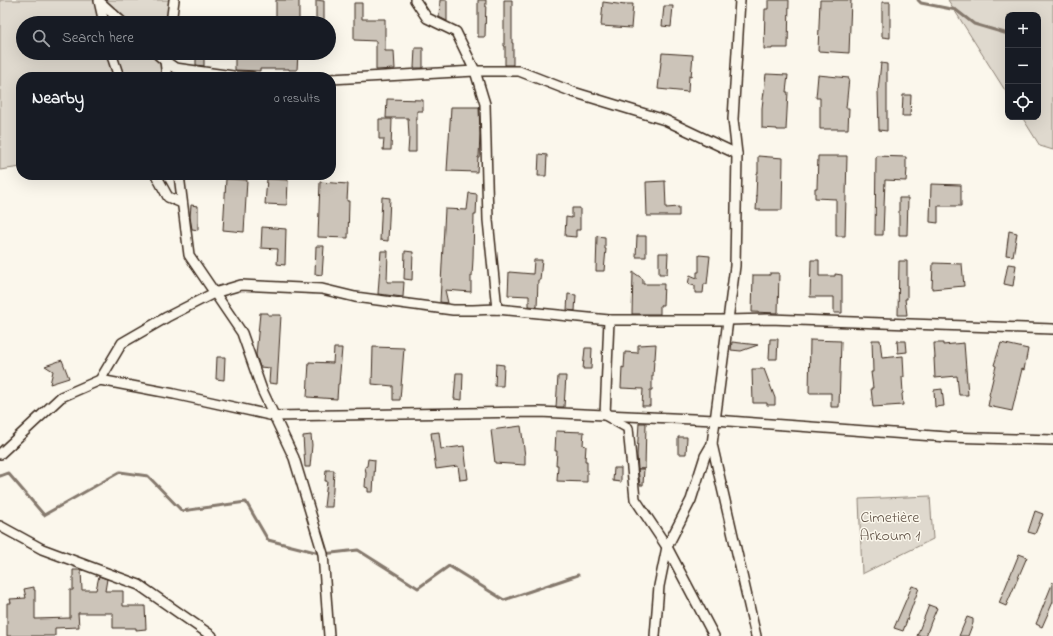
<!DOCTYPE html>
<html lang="en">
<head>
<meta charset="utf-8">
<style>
  :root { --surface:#171b24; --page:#20242c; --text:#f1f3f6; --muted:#9ea1a6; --line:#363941 }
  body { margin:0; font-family:"Indie Flower",sans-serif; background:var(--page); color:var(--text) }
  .controls { position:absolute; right:12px; top:12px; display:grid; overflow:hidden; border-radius:8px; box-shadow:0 4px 16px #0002 }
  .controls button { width:36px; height:36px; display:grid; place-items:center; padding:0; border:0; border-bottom:1px solid var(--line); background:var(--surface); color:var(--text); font:20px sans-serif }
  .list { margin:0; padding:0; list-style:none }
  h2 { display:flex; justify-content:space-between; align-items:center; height:52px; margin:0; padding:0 16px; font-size:17px }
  h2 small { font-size:13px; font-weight:400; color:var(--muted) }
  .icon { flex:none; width:22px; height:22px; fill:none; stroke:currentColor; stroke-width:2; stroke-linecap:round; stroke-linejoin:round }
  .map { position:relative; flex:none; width:1053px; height:636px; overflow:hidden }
  .search { position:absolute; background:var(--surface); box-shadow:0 4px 16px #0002; left:16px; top:16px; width:320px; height:44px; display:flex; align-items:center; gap:10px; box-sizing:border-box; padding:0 14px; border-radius:22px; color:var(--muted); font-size:15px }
  .panel { position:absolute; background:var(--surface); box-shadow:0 4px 16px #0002; left:16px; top:72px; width:320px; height:108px; border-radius:16px }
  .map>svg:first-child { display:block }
</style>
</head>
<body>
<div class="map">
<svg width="1053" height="636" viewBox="0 0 1053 636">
  <rect width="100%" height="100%" fill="#fbf7ec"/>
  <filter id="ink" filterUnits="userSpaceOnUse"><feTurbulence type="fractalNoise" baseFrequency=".025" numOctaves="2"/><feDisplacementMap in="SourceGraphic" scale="8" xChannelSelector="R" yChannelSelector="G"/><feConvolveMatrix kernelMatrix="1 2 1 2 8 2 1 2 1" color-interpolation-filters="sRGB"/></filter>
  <g filter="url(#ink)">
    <!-- green -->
    <g fill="#dfd9ce" stroke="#8d8276">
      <polygon points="0,0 172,0 171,23 23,23 23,53 169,53 168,77 21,77 21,167 0,170"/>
      <polygon points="948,0 1053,0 1053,150 1040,146 1022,117 1038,117 1038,15 1008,15 1008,95"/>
      <polygon points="930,496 933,539 862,574 859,499"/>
    </g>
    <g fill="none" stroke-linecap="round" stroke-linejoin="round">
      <!-- stream -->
      <g stroke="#85796d" stroke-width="3">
        <polyline points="918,0 921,3 956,10 974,24 1008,34"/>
        <polyline points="0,476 8,473 44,515 120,472 148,476 182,511 246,502 268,540 323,554 358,550 418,588 449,566 504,600 578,575"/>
      </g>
    </g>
    <!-- building -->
    <g fill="#ccc4b9" stroke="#3b2a1e">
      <rect x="276" y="0" width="23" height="23"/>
      <polygon points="316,0 324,1 324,22 316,22"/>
      <polygon points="440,0 447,0 447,21 439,17"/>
      <polygon points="478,0 486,0 485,37 478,37"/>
      <polygon points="504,0 512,0 512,43 513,43 513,65 505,65 505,46 504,46"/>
      <polygon points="768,0 789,0 788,48 772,48 772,49 764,49 765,9 768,9"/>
      <polygon points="820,0 851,0 849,53 818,51"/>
      <polygon points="603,2 625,5 625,4 633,4 631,28 601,26"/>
      <polygon points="882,2 890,2 890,38 882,37"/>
      <polygon points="354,3 362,3 362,19 385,19 385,51 394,51 395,69 376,70 376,41 354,40"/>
      <polygon points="664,6 673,6 671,27 662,26"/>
      <polygon points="415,48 423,48 423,68 414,68"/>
      <polygon points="196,53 204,53 204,66 196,65"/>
      <polygon points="235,53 298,53 297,70 289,70 289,69 260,69 260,71 235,70"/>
      <polygon points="662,53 693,55 691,77 689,76 688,92 658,89"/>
      <polygon points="881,63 887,64 887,131 879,130 878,91"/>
      <polygon points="766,74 788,75 786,92 788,92 786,130 777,130 777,129 762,128 762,108"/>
      <polygon points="818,75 849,78 846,108 849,108 848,129 820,129 820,98 816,98"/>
      <polygon points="903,95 911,95 910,116 902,116"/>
      <polygon points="387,99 423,100 423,111 417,111 417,120 416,120 416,152 408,152 409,137 408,118 386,118"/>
      <polygon points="451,107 479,107 480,134 479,157 478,157 477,172 447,171"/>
      <polygon points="379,119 392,119 391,150 383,150 384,139 379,139"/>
      <polygon points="539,154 547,155 546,176 538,176"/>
      <polygon points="758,156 783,158 782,210 756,210 757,196 756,196 757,173 758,173"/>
      <polygon points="818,156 847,156 845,236 836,236 836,199 815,198 815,188 817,188"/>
      <polygon points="876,156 906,157 906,169 907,169 906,181 885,180 883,235 875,235"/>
      <polygon points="226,179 247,180 244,232 223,230"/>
      <polygon points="267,179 288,180 287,205 265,204"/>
      <polygon points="665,181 666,208 679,207 679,216 647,216 646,182"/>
      <polygon points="320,182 348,184 347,201 349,201 348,238 318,237"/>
      <polygon points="931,184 961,185 961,206 938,206 938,223 930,222 930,220"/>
      <polygon points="469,193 477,194 476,215 474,215 473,259 472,276 471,276 471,292 445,290 448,303 440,302 445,209 467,210"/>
      <polygon points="382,197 390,198 388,241 380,240"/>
      <polygon points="899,198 908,198 907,235 899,235"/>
      <polygon points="191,205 198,206 198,230 192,229 190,217"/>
      <polygon points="572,208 580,208 580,230 576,230 576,237 565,236 566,217 572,218"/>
      <polygon points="262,227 286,229 285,265 277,264 278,249 261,248"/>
      <polygon points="1009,231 1017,233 1013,256 1006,255"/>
      <polygon points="597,236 605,237 605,249 606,249 604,271 596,271"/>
      <polygon points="637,236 646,236 646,257 636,257"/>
      <polygon points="316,246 324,246 322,275 315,274"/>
      <polygon points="381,251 388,251 387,282 404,282 403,297 378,294"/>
      <polygon points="405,251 413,252 412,280 404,279"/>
      <polygon points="659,253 668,253 667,274 659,274"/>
      <polygon points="699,255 710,256 707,284 704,284 703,293 695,293 695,286 688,284 690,275 697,278 697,272 699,272"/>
      <polygon points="534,260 542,260 540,280 538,280 537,307 529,306 529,296 508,295 509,272 533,274"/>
      <polygon points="811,260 819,260 819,276 835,276 835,274 842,275 842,313 834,313 834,297 810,297"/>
      <polygon points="899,261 907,261 907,299 905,299 907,315 898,315"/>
      <polygon points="933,263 962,264 964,286 932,289"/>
      <polygon points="1008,264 1016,265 1013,286 1004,284"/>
      <polygon points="633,272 643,279 643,284 664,284 663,305 660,305 660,314 632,314"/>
      <polygon points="770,273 779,273 778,313 752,312 753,275 770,275"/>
      <polygon points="568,294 576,295 575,311 567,310"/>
      <polygon points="260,313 268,313 268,315 281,315 277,384 269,383 270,368 260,367 256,355"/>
      <polygon points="770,339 778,339 777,359 769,359"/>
      <polygon points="810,340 841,341 839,407 831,407 831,393 809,393"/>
      <polygon points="872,340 880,340 882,358 903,356 904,377 902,377 903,393 902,394 903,405 873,407 871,388 873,388 871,372 873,372"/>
      <polygon points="897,341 906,341 907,352 898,353"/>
      <polygon points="732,342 758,345 741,351 731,350"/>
      <polygon points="934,343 943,343 943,345 964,343 968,395 959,395 957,376 935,378 934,358 935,358"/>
      <polygon points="1001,343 1028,349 1024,370 1022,369 1012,411 988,406 990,396 989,395 996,366 994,365"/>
      <polygon points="656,344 655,359 654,359 653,376 652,376 652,390 650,390 650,406 642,406 643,389 621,388 622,367 624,368 625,352 638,353 638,345"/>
      <polygon points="373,347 404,348 400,400 393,400 393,386 372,384"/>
      <polygon points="334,348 342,348 339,384 338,384 337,399 307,397 309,362 333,363"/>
      <polygon points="585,348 592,348 591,369 583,369"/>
      <polygon points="217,357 225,357 224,380 216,379"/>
      <polygon points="62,360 69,378 50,384 53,371 45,366"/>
      <polygon points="496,364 504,365 503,386 495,386"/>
      <polygon points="752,369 764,369 775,398 775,405 767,405 767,403 753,403"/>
      <polygon points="456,373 463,373 462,400 454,399"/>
      <polygon points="558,376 566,376 564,407 556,407"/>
      <polygon points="942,389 944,406 935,407 934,390"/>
      <polygon points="639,423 646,423 645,469 638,469 637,455"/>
      <polygon points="521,426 525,456 525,465 495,463 491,430"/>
      <polygon points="556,431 584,432 583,445 586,446 585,461 587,461 587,482 557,481 558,465 556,465 557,451 555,451"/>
      <polygon points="439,432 441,449 464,446 468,479 460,480 458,466 436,469 431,433"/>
      <polygon points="311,435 312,445 310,467 305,467 303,436"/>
      <polygon points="678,437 687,437 686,454 678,454"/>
      <polygon points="368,459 375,460 373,492 368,492 368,488 365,487 366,473 365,467 367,466"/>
      <polygon points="614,468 621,468 621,482 613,481"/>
      <polygon points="638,469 644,469 643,485 640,485"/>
      <polygon points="326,470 334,470 332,507 324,507 327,481 325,481"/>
      <polygon points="1035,511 1043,514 1035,534 1028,532"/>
      <polygon points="1019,554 1027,557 1006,606 999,603"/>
      <polygon points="73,570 81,570 82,590 96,590 99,576 107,579 105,591 123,591 123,606 145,606 146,629 136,630 136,628 113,628 113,613 78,613 79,627 55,628 55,636 7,636 7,603 11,603 10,599 26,598 24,589 34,587 34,590 35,590 35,619 70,618 70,590 73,590"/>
      <polygon points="1053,582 1053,602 1042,627 1036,624"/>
      <polygon points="912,586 919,588 903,631 894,628"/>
      <polygon points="929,605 937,608 931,622 926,636 917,636"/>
      <polygon points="967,617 973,619 973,623 968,636 959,636"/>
    </g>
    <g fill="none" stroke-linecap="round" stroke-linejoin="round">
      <!-- minor casing -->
      <g stroke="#3b2a1e" stroke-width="12">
        <g id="minor">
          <polyline points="415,0 427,18 456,32 475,71 485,104 488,220 497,309"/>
          <polyline points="740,0 733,119 737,154 735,266 712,444 756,636"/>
          <polyline points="99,1 104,23"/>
          <polyline points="100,2 123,23"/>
          <polyline points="171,23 174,0"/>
          <polyline points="111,53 119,77"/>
          <polyline points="156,53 165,61 175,68 233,76 252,77"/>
          <polyline points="166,53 165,61 167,77"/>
          <polyline points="331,79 475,71 519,71 573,92 665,120 737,154"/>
          <polyline points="156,175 168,197 182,203"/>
          <polyline points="179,175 189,255 242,333 262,390 294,458 323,554 329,636"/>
          <polyline points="609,320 605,415 628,428 635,499 667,547 714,636"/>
          <polyline points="100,380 122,343 167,317 214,293 241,285 322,289 355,297 453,310 473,310 497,309 609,320 728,320 769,319 1053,329"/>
          <polyline points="0,454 61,397 100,380 174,394 274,416 539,412 715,420 947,437 1053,440"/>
          <polyline points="0,526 42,549 139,585 212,636"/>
          <polyline points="655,636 659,586 667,547 691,500 705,456 712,444"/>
        </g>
      </g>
      <!-- minor -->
      <use href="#minor" stroke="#fbf7ec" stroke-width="9"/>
    </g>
  </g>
  <g text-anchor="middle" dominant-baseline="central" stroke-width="3" stroke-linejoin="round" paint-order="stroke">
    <!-- park labels -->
    <g font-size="16" fill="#64564a" stroke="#fbf7ec">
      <text x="890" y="518">Cimetière<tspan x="890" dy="18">Arkoum 1</tspan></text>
    </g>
  </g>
</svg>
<div class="controls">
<button>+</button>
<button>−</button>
<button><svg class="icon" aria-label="locate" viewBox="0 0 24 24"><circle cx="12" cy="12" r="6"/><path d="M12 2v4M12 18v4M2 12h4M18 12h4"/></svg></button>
</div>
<div class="search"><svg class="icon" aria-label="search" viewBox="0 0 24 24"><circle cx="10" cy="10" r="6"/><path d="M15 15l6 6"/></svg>Search here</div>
<section class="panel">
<h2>Nearby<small>0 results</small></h2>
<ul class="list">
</ul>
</section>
</div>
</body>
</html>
